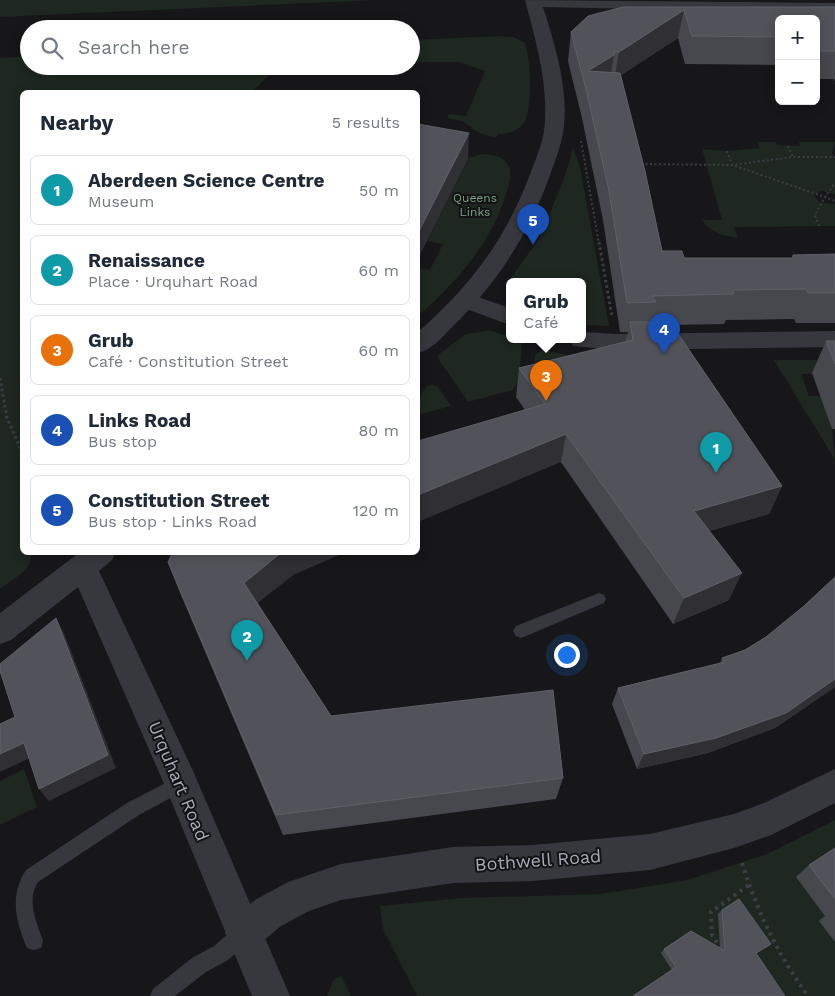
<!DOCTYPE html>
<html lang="en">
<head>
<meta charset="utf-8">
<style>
  :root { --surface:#fff; --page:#f6f6f7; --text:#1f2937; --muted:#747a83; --line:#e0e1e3; --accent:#b45309 }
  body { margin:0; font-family:"Work Sans",sans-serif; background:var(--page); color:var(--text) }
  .controls { position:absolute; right:15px; top:15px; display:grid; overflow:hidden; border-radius:8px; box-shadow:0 2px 12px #0003 }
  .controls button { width:45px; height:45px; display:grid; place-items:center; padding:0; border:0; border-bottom:1px solid var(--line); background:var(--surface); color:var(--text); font:25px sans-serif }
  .you { position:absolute; left:566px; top:654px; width:18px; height:18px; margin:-12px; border:4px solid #fff; border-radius:50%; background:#1a73e8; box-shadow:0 0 0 8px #1a73e833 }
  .badge { display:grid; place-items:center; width:32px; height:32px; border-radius:50%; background:var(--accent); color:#fff; font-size:16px; font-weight:700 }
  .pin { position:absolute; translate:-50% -41px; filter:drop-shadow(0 1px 2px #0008) }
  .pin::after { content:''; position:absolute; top:26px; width:18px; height:15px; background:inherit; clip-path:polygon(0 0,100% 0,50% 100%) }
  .popup { position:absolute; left:506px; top:278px; width:80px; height:65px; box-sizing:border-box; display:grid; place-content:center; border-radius:8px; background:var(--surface); filter:drop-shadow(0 1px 4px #0005); font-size:16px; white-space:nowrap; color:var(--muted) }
  .popup b { font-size:19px; color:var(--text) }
  .popup::after { content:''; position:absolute; left:50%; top:100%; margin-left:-10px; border:10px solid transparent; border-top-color:var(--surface) }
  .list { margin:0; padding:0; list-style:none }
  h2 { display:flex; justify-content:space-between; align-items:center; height:65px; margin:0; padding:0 20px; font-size:21px }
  h2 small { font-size:16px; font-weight:400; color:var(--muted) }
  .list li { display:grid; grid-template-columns:32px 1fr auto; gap:15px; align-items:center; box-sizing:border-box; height:70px; margin:0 10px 10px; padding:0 10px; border:1px solid var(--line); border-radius:8px }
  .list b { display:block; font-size:19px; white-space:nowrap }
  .list p { margin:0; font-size:16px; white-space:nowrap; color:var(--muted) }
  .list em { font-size:16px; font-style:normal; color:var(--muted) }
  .icon { flex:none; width:28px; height:28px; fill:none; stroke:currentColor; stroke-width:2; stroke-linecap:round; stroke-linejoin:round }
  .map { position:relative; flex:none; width:835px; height:996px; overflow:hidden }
  .search { position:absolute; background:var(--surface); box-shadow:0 2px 12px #0003; left:20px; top:20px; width:400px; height:55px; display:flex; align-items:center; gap:12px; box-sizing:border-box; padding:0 18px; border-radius:28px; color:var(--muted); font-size:19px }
  .panel { position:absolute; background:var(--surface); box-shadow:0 2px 12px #0003; left:20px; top:90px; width:400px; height:465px; border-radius:8px }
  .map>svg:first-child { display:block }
</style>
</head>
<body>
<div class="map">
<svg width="835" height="996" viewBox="0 0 835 996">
  <rect width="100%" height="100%" fill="#171619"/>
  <!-- green -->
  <g fill="#1e2720">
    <polygon points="0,0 378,0 0,17"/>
    <path d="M500,36L514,37L525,43C531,58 533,112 523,124C516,132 508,134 498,134L496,138L479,133L462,121L447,118L449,114L466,116L485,71L459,62H411V40Z"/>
    <path d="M29,56V66H278L252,92H22V552L31,553C33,570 13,579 0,589V58Z"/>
    <path d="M758,142H775L777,145L800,146L799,142H835L832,153L835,159V194L821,191L814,195L819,202L835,204V226L734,227L738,238C723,236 711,233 702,220H722L702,149L727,151L759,148Z"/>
    <polygon points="573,148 580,167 609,326 582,325 582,282 510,282 510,288 508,286 510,279 539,239 564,179"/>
    <path d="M482,154C506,155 515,164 508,187C495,239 457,282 418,316V268L430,270L443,244L427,241L468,158Z"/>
    <polygon points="489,330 510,337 510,340 522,343 519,380 513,390 468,402 439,360 438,355 466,334"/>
    <polygon points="543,350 578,357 533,372 535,355"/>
    <polygon points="774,360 835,360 835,373 801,374 809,396 821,396 832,429 835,460"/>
    <path d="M432,384L438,387L451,406L418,415C417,405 420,387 432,384Z"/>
    <polygon points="24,769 37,807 0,825 0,781"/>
    <polygon points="835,820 835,862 825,916 835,942 835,996 779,996 752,957 766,948 726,946 673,971 635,996 417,996 383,929 380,906 461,898 600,894 687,880 767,854"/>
    <polygon points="341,975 351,996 327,996 333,981"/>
  </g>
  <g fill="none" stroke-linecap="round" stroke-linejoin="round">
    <!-- path-far2 -->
    <g stroke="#3d3e45" stroke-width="2" stroke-dasharray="2 2.5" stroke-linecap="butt">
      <polyline points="581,141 599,244"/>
      <polyline points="788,146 793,157"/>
      <polyline points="727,151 732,165"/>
      <polyline points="641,164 732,165 793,157 835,157"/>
      <polyline points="735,166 825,197 835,183"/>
      <polyline points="819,226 815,215 825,197 835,201"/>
    </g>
    <!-- path-far1 -->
    <g stroke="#3d3e45" stroke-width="3" stroke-dasharray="2.5 3" stroke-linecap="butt">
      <polyline points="599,242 612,317"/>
      <polyline points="0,378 7,418 22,452"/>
    </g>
    <!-- path -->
    <g stroke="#3d3e45" stroke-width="4" stroke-dasharray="3 4.5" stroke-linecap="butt">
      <path d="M742,863C757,911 778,955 808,996"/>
      <polyline points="721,949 712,935 711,912 749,885"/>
    </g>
    <!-- service -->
    <g fill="#37383e" fill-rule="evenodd">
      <polygon points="599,593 604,595 606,599 604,603 526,636 521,638 516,636 513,631 516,626"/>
      <path d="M181,775L187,777L189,783L187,789L139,815L38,882C26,901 37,922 43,941L41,948L34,950L27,948C16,921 9,896 26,870L127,803Z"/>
      <polygon points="243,925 250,927 252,934 250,941 228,960 206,972 175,996 150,996 153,989 192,958 214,946 236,927"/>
    </g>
    <!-- minor -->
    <g fill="#37383e" fill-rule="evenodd">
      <polygon points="466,293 510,308 510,325 458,306 454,301 458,296"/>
      <polygon points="835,331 835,347 617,350 573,346 569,340 582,340 582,332 617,334"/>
      <polygon points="835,769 835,803 771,835 734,848 650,870 533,881 453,883 341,900 309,911 281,926 257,946 244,952 231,946 225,933 231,920 255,900 288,882 341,864 453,847 533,845 650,834 734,814 764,803"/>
    </g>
    <!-- tertiary -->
    <g fill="#37383e" fill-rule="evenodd">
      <path d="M525,0L835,3V13L543,7C555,45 568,87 564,126C562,144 555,161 549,178C528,235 497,283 453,326C443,336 432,350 418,353V332C470,286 504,242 529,177C536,158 545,139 545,119C547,78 535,38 525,0Z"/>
      <polygon points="80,552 116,552 112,560 99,571 193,771 290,996 252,996 165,786 78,587 11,640 0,644 0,613"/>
    </g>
  </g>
  <!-- wall -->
  <g fill="#47474e">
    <polygon points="623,7 835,7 835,82 834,79 816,79 816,19 779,19 779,65 685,64 678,38 621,75 662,251 684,258 792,258 793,255 835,254 835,323 796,323 794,319 726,320 724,324 672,325 782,486 769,514 709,531 729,600 673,624 516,397 519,368 625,342 628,332 620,332 603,220 582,118 568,61 571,32"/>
    <polygon points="418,124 468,158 419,256 418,256"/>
    <polygon points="826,341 835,341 835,429 832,429 812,373"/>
    <polygon points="168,562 293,575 257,603 331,716 563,778 556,799 283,835 178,588"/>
    <polygon points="835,577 835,687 775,728 708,753 637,769 612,704 618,688 720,663 722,658 745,650 766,637 804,606"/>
    <polygon points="835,848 835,942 819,921 825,916 796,877 809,865"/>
    <polygon points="722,910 771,944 756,954 672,970 661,953 664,949 720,949 718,914"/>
  </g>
  <!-- shaded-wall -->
  <g fill="#302f34">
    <polygon points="684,10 678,38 614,80 619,52"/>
    <polygon points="614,55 609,83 588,71"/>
    <polygon points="469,133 468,158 419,256 419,231"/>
    <polygon points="566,434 561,462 418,522 418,495"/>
    <polygon points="782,486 769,514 683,538 694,511"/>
    <polygon points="282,552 346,552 293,575 250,609 244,583"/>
    <polygon points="742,573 729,600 673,624 684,598"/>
    <polygon points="56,618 64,633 116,768 49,801 39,789"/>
    <polygon points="835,679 835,687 775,728 708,753 637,769 644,754"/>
    <polygon points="24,743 34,756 0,772 0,754"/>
  </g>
  <!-- building -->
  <g fill="#52525a" stroke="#5f6069">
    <polygon points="623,7 835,7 835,51 816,51 816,19 779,19 779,37 692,36 684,10 619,52 614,52 614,55 588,71 620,73 645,171 662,251 682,251 684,258 793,258 793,255 835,254 835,293 808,293 806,289 733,290 734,294 652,296 656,302 627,303 609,191 586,89 571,32 588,16"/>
    <polygon points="418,124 469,133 419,231 418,231"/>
    <polygon points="630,322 670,322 782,486 694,511 742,573 684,598 566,434 418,495 418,441 545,404 519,368 633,340"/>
    <polygon points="826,341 835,341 835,364"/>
    <polygon points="173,552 282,552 244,583 331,716 553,690 563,778 276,815 168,562"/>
    <polygon points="835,577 835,679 786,713 716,738 644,754 618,688 725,662 722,658 745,650 766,637 804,606"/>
    <polygon points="56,618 108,755 39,789 24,743 0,754 0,724 15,717 0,671 0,664"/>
    <polygon points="835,848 835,899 809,865"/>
    <polygon points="739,899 771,944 756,953 785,996 633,996 676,967 664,949 691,931 725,951 722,910"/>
  </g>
  <g text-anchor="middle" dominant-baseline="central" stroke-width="4" stroke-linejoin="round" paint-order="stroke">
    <!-- far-park labels -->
    <g font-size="12" fill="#7da683" stroke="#121114">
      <text x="475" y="198">Queens<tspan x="475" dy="14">Links</tspan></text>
    </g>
    <!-- near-street labels -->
    <g font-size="18" fill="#a7abba" stroke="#121114">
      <text transform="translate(179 781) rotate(67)">Urquhart Road</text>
      <text transform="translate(538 860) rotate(-4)">Bothwell Road</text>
    </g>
  </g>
</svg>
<div class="controls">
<button>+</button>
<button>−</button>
</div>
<div class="you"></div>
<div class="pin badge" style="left:716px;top:473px;background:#0f9aa8">1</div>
<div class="pin badge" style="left:247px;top:661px;background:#0f9aa8">2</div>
<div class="pin badge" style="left:546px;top:401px;background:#e8710a">3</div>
<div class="popup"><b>Grub</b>Café</div>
<div class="pin badge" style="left:664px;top:354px;background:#1a4fb4">4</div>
<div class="pin badge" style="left:533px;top:245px;background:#1a4fb4">5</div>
<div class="search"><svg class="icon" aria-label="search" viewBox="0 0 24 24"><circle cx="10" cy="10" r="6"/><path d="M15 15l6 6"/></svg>Search here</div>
<section class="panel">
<h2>Nearby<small>5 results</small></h2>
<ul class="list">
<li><span class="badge" style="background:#0f9aa8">1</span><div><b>Aberdeen Science Centre</b><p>Museum</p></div><em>50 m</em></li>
<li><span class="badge" style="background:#0f9aa8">2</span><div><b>Renaissance</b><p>Place · Urquhart Road</p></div><em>60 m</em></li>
<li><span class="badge" style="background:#e8710a">3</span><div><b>Grub</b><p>Café · Constitution Street</p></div><em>60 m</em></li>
<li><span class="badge" style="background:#1a4fb4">4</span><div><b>Links Road</b><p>Bus stop</p></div><em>80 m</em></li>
<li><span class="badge" style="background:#1a4fb4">5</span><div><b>Constitution Street</b><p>Bus stop · Links Road</p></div><em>120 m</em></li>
</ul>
</section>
</div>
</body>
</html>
